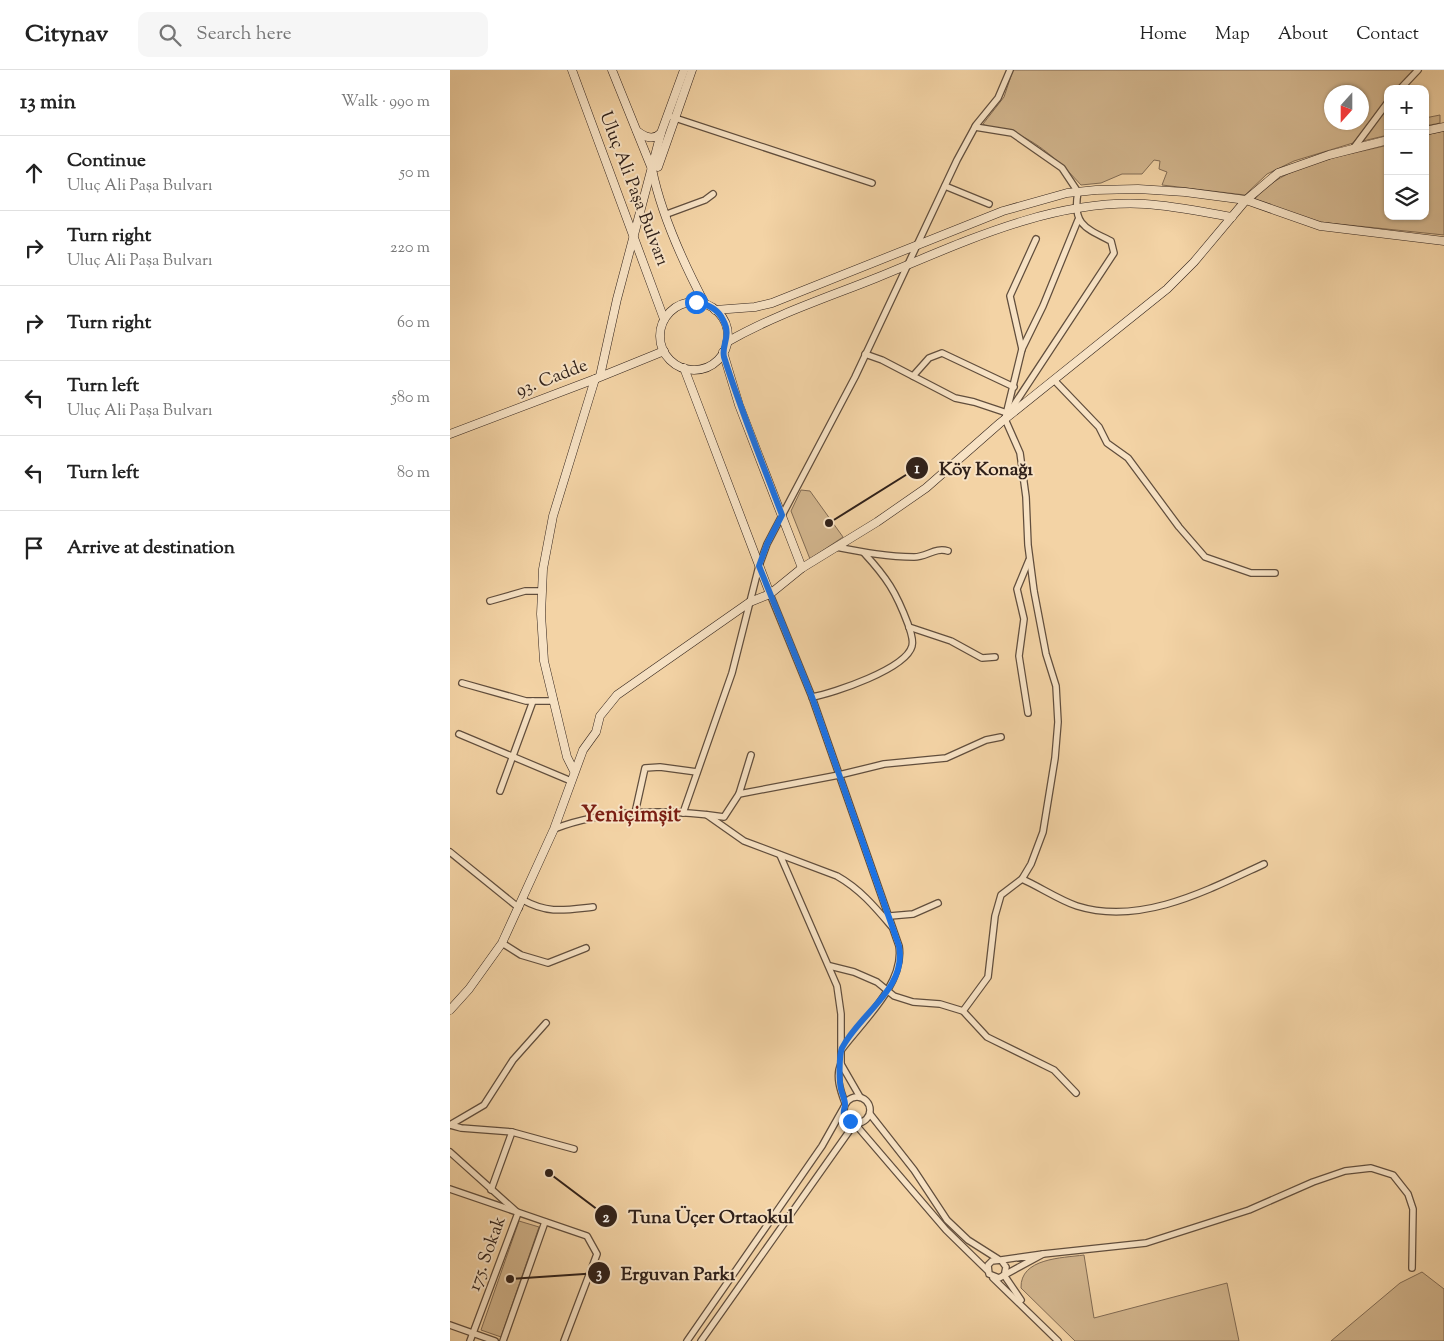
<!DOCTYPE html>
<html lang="en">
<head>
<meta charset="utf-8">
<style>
  :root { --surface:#fff; --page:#f6f6f6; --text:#222; --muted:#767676; --line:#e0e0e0 }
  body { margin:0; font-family:"Sorts Mill Goudy",serif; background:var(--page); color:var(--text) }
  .controls { position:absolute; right:15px; top:15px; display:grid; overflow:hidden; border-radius:10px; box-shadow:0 1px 4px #0004 }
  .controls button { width:45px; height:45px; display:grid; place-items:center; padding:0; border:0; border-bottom:1px solid var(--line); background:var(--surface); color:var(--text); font:25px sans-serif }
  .compass { position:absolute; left:874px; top:15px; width:45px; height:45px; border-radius:50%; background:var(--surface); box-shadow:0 1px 4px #0004; rotate:201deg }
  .stop { position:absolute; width:15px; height:15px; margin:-11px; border:4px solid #1a73e8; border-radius:50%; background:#fff }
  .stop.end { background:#1a73e8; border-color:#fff; box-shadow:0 1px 5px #0008 }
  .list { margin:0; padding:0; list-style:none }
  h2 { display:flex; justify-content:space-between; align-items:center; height:65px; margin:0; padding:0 20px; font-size:21px }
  h2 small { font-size:16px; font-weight:400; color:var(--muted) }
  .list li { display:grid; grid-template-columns:32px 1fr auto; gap:15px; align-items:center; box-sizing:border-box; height:75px; padding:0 20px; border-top:1px solid var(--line) }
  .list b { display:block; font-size:19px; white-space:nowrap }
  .list p { margin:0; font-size:16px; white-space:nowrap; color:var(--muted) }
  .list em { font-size:16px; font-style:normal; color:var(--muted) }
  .icon { flex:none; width:28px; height:28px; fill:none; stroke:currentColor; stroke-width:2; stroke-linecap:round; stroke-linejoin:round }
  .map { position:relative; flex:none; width:994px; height:1271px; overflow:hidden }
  header { display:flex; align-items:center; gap:30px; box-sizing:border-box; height:70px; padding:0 25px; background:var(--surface); border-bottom:1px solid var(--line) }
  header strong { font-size:24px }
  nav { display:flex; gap:28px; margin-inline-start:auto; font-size:18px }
  .search { width:350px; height:45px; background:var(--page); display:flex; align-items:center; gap:12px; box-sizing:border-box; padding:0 18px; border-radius:10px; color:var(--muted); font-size:19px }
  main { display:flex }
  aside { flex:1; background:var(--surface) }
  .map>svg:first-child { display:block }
</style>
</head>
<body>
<header>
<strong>Citynav</strong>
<div class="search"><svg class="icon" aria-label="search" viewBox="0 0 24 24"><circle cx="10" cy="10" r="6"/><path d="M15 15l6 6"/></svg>Search here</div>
<nav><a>Home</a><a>Map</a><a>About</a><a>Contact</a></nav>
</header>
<main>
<aside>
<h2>13 min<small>Walk · 990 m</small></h2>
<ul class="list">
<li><svg class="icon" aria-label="ahead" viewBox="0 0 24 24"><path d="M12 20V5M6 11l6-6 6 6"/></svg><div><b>Continue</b><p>Uluç Ali Paşa Bulvarı</p></div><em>50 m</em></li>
<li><svg class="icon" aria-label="right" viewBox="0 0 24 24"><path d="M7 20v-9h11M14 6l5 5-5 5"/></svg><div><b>Turn right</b><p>Uluç Ali Paşa Bulvarı</p></div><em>220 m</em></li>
<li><svg class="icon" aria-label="right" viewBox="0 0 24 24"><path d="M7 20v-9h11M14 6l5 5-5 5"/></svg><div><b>Turn right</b></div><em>60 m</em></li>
<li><svg class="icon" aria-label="left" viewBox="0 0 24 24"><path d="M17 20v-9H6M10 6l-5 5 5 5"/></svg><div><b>Turn left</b><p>Uluç Ali Paşa Bulvarı</p></div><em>580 m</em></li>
<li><svg class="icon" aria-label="left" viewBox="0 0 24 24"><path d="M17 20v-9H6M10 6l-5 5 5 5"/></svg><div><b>Turn left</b></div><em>80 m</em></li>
<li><svg class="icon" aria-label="arrive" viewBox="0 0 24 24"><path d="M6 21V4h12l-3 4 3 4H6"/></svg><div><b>Arrive at destination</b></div></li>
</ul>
</aside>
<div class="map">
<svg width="994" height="1271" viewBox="0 0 994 1271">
  <rect width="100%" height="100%" fill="#f3d3a5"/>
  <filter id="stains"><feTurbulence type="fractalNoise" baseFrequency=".004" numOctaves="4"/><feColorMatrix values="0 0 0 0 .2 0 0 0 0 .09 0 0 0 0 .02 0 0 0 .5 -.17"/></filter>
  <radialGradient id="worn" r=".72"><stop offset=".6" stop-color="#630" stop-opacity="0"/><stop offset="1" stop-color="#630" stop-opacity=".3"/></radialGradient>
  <!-- green -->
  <g fill="#d2b58d" stroke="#816b54" fill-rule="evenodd">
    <path d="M563,0H964L947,19H938V29L903,73L844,91L817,104L795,125L712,115L717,102L709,99L710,91L704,90L692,104H672L651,113L631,115C612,94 587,70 559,61C551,58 540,59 533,54L554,27ZM882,22H912V52H882Z"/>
    <polygon points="938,36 938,65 913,71 913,68"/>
    <polygon points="990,45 990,53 975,56 975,48"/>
    <path d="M994,61V165L869,152L804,130C831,94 896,86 938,75V146H975V65Z"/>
    <polygon points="351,420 360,421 393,467 360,489 341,441"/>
    <polygon points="69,1151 89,1157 51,1267 31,1260"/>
    <path d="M634,1185L644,1248L777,1213L789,1271H625L571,1218C570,1188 612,1188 634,1185Z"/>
    <polygon points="972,1202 994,1219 994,1271 881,1271 950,1213"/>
  </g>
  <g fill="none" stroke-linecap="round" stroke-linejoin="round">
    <!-- street casing -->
    <g stroke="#614e3d" stroke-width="8">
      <g id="street">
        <polyline points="950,19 968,0"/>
        <polyline points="222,47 422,113"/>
        <path d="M525,57L562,63L612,98L628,122C622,154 635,158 661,171L664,183L560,341"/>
        <polyline points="903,79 938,32"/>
        <polyline points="495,116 539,134"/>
        <polyline points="217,144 255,130 263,124"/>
        <polyline points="572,279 560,226 586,169"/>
        <polyline points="415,284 432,290 505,328 524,332 557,343"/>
        <polyline points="463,306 479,288 492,283 564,317"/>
        <polyline points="604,310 649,357 657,373 678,388 729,457 755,487 801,503 825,503"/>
        <path d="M386,477C412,482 437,487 464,487C477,487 485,477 498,481"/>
        <path d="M320,524L362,627L449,876C455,913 413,951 392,979"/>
        <polyline points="40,531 75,521 92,521"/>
        <polyline points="459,557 501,571 532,588 545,587"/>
        <polyline points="12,613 76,631 104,631"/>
        <path d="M362,627C384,623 456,599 462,576C464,570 460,560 458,554C446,522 437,508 414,483"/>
        <polyline points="578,643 569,586 574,549 567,519 579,490"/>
        <polyline points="9,664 121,711"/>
        <polyline points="50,721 83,631"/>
        <polyline points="289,724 301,685"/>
        <polyline points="185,743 195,698 210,697 247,702"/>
        <polyline points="233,743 282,603 309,496 317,474 405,307 507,90 526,55 548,28 560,0"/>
        <path d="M257,745L294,771L387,806C410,819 425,837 442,857"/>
        <path d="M104,759C155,739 220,739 274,747L289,724L389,705L434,694L496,688L536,670L551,667"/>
        <polyline points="0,782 69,838"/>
        <path d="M330,785L387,916L391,944V994C385,1006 391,1022 395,1033"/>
        <path d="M572,809C590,817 609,830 627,836C691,856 758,820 814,794"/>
        <path d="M73,830C98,844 115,840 143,837"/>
        <polyline points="440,846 463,844 488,833"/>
        <polyline points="52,873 71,885 98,893 136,878"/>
        <polyline points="380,896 404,902 427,912 444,926 463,932 490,934 513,941 537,967 604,1000 626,1023"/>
        <polyline points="513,941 538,907 545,846 551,825 572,809 581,794 593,762 605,688 608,652 606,616 596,584 584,521 578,475 576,427 570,383 555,349 572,279 593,236 628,150"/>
        <polyline points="391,994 410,1027"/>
        <circle cx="407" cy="1040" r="13"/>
        <polyline points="420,1044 464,1100 497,1150 518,1170 548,1189"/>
        <polyline points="0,1055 34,1035 63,990 96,953"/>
        <polyline points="0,1055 11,1058 62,1062 124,1079"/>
        <polyline points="406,1055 496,1160 538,1201"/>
        <polyline points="0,1082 68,1143 20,1271"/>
        <polyline points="0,1119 137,1166 147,1184 114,1271"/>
        <polyline points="41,1120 62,1062"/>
        <polyline points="593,1184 696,1173 799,1140 863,1112 895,1101 921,1098 943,1105 958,1124 963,1139 962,1198"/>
        <polyline points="551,1190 593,1184 549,1208 539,1204 538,1195 542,1191 551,1190 556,1197 555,1202"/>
        <polyline points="554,1205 571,1230"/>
        <polyline points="543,1208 608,1271"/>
        <polyline points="0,1255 45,1271"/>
        <polyline points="53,1271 95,1152"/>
        <polyline points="237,1271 372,1076 394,1037"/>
        <polyline points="251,1271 405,1053"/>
      </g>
    </g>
    <!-- secondary casing -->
    <g stroke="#30211a" stroke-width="9">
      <g id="secondary">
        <polyline points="122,0 214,249"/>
        <path d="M162,0L202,99C211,144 234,194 255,234"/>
        <path d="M187,61C195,67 203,71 211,63L234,0"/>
        <polyline points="975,61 994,57"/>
        <polyline points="208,97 242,0"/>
        <circle cx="244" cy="266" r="34"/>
        <polyline points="265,240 305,237 322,233 553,141 617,123 646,120 688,119 735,122 796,130 870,156 994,171"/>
        <path d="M277,272C324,245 376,228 426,208C512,173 601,129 695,134C725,136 753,142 782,147"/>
        <polyline points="273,282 289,335 352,498"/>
        <polyline points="234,298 320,524"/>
        <polyline points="150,306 167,229 211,63"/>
        <polyline points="0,364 145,309 214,281"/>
        <polyline points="124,701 117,687 94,591 91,544 93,499 103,446 145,309"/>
        <polyline points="0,940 19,919 52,873 104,759 133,680 146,662 150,646 167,625 300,532 320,524 352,498 427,452 476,418 550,353 717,219 744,192 796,130 828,103 879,85 938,70"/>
      </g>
    </g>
    <!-- street -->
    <use href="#street" stroke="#f7e2c4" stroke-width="5.5"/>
    <!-- secondary -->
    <use href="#secondary" stroke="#f7e2c4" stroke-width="8"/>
  </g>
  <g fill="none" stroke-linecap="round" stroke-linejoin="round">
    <!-- route -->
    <path stroke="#1a73e8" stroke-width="6" d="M246,232C257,234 268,239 273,250C282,266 271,275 274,287C291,341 312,392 332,445L317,474L309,496L362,627L449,876C457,919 410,943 392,978C389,985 389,1011 391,1019C392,1024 395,1030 395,1034C395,1039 393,1040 394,1045L400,1051"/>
  </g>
  <g text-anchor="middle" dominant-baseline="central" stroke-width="4" stroke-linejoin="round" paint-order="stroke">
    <!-- street labels -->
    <g font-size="18" fill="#30211a" stroke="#f7e2c4">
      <text transform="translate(183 119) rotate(69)">Uluç Ali Paşa Bulvarı</text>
      <text transform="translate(102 309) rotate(-21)">93. Cadde</text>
      <text transform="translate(38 1184) rotate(-70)">175. Sokak</text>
    </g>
    <!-- district labels -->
    <g font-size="22" font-weight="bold" fill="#7a1f14" stroke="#f7e2c4">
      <text x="181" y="746">Yeniçimşit</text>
    </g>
  </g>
  <!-- callouts -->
  <path fill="none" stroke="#30211a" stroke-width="2" d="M379 453L467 398M99 1103L156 1146M60 1209L149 1203"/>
  <g fill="#30211a" stroke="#f7e2c4" stroke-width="2">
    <circle cx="379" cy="453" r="5"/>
    <circle cx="99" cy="1103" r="5"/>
    <circle cx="60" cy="1209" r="5"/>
    <circle cx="467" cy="398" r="12"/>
    <circle cx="156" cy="1146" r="12"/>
    <circle cx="149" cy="1203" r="12"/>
  </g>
  <g font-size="15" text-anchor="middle" font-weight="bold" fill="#fff">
    <text x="467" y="403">1</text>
    <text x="156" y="1152">2</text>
    <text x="149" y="1208">3</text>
  </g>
  <g font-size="19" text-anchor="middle" font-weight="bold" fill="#30211a" stroke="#f7e2c4" stroke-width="4" stroke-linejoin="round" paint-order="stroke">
    <text x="536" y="405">Köy Konağı</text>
    <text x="261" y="1153">Tuna Üçer Ortaokul</text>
    <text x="228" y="1210">Erguvan Parkı</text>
  </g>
  <rect width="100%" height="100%" filter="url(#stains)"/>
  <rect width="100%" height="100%" fill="url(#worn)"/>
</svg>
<div class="controls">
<button>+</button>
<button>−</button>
<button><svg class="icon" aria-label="layers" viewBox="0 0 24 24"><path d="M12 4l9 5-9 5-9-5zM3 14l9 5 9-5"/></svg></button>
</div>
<svg class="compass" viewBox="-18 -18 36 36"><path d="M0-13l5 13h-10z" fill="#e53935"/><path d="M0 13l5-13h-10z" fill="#767676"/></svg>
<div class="stop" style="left:246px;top:232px"></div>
<div class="stop end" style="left:400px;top:1051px"></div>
</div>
</main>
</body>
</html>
